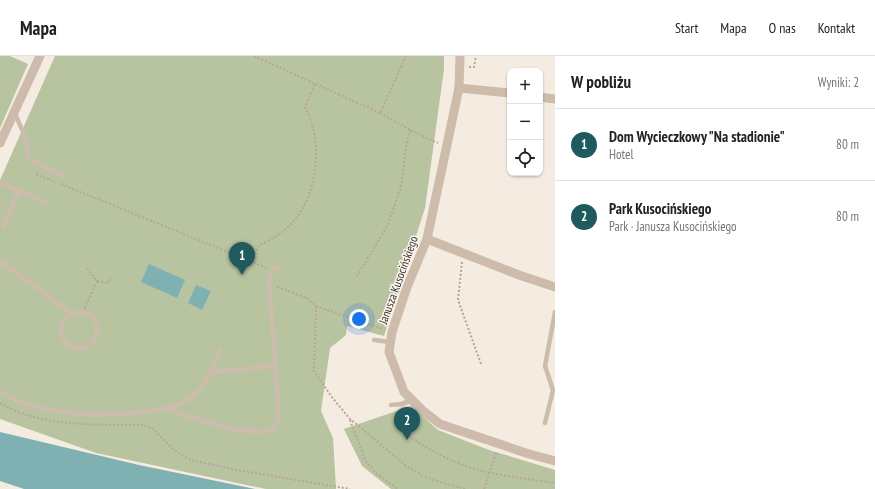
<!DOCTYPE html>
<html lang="pl">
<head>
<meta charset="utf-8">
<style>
  :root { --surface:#fff; --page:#f2f2f2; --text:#222; --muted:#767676; --line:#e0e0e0; --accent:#1f5a5e }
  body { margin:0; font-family:"PT Sans Narrow",sans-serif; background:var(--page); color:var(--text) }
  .controls { position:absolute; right:12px; top:12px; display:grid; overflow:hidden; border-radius:8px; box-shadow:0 1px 3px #0004 }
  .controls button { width:36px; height:36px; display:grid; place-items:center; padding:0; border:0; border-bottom:1px solid var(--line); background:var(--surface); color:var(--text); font:20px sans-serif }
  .you { position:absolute; left:359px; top:263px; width:14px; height:14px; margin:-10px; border:3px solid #fff; border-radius:50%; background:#1a73e8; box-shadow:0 0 0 6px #1a73e833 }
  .badge { display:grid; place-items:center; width:26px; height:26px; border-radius:50%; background:var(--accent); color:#fff; font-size:13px; font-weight:700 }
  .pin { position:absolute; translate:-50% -33px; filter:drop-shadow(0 1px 2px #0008) }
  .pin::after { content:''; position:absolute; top:21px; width:14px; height:12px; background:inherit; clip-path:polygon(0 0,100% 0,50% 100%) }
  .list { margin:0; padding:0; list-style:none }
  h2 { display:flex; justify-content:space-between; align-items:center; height:52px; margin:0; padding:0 16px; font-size:17px }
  h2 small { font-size:13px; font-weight:400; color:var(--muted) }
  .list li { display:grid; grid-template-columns:26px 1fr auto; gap:12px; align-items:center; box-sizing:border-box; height:72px; padding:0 16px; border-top:1px solid var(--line) }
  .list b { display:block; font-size:15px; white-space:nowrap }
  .list p { margin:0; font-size:13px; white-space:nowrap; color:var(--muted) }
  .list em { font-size:13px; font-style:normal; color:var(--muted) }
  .icon { flex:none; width:22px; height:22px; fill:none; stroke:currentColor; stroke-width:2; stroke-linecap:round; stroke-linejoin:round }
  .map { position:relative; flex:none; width:555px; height:433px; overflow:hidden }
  header { display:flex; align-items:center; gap:24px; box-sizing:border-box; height:56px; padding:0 20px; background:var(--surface); border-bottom:1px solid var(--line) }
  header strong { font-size:19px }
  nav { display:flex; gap:22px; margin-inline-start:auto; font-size:14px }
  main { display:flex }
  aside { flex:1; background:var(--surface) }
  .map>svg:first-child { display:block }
</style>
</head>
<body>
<header>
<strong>Mapa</strong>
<nav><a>Start</a><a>Mapa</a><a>O nas</a><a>Kontakt</a></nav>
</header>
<main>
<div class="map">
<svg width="555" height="433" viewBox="0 0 555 433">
  <rect width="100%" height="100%" fill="#f4ebe1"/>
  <!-- green -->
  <g fill="#b8c4a0">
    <polygon points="0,0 10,0 28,8 0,72"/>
    <polygon points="55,0 444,0 444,13 425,152 384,280 347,270 346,279 330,292 321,355 333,382 336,433 266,433 96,397 0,363 0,124"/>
    <polygon points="411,350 438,374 489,394 555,414 555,433 391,433 362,410 344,373"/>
  </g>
  <!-- water -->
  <g fill="#7fb0b2">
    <polygon points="149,208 185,224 177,242 141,226"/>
    <polygon points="196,229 211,235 202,254 188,247"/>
    <polygon points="0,376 139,409 255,433 24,433 0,425"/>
  </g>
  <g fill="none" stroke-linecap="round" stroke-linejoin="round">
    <!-- path -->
    <g stroke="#b9a596" stroke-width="2" stroke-dasharray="2 2" stroke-linecap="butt">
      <polyline points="254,0 380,57 406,0"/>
      <polyline points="469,11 474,11 476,0"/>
      <polyline points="380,57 412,75 438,87"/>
      <polyline points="36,118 55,126"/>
      <polyline points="61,128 267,212"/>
      <path d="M252,206L259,189C271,184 283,177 292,167C319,138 323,84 305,51L315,28"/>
      <polyline points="462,206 458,244 481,308"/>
      <polyline points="357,220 367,204 388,168 401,131 405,97 410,74"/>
      <polyline points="97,225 108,227 111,222"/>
      <polyline points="277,231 307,242 316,250 314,315 331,340 349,362 405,409 423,420 449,429 467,433"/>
      <polyline points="316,250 383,273"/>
      <polyline points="83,256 97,225 86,211"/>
      <path d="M0,347C42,372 95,368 142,369L152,372L173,393L188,403L231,413L350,433"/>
      <path d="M401,355L402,374C424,393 462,412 491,417C512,421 534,424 555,427"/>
      <polyline points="350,364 366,406 377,418 398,433"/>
      <polyline points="484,433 496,397"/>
    </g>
    <!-- lane -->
    <g stroke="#cdbbac" stroke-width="4.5">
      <polyline points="15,58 25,80 28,103 63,120"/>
      <polyline points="0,126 44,146"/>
      <polyline points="3,170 19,135"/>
      <polyline points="0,205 67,254 69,259"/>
      <circle cx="79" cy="274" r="18"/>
      <polyline points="374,284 390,286"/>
      <polyline points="210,316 275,310"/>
      <path d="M0,334C31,364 147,364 184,346C205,335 211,314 220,294"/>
      <polyline points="391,349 401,348 413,344"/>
      <path d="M163,352C184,359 251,383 271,374C276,371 277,367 279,361L269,223L273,213L279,212"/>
      <polyline points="545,367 553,334 545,310 555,256"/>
    </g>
    <!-- street -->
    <g stroke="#cdbbac" stroke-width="9">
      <polyline points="460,0 459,32 427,183 407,231 392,276 389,296 404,336 422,354 440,368 529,398 555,405"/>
      <polyline points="459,32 510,37"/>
      <polyline points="540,41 555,43"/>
      <polyline points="0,87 40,0"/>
      <polyline points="427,183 519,219 555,231"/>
    </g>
  </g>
  <g text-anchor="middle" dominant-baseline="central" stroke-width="3" stroke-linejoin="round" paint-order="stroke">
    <!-- street labels -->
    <g font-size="12" fill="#3b302b" stroke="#fbf5ee">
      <text transform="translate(398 224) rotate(-70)">Janusza Kusocińskiego</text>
    </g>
  </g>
</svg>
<div class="controls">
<button>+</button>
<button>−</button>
<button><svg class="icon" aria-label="locate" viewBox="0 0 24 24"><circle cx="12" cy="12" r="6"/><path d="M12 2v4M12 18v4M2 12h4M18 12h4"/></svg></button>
</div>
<div class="you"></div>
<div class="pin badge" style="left:242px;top:219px">1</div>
<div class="pin badge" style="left:407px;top:384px">2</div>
</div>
<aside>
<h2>W pobliżu<small>Wyniki: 2</small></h2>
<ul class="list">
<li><span class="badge">1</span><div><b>Dom Wycieczkowy &quot;Na stadionie&quot;</b><p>Hotel</p></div><em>80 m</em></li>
<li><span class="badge">2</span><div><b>Park Kusocińskiego</b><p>Park · Janusza Kusocińskiego</p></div><em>80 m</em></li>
</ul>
</aside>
</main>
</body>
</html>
